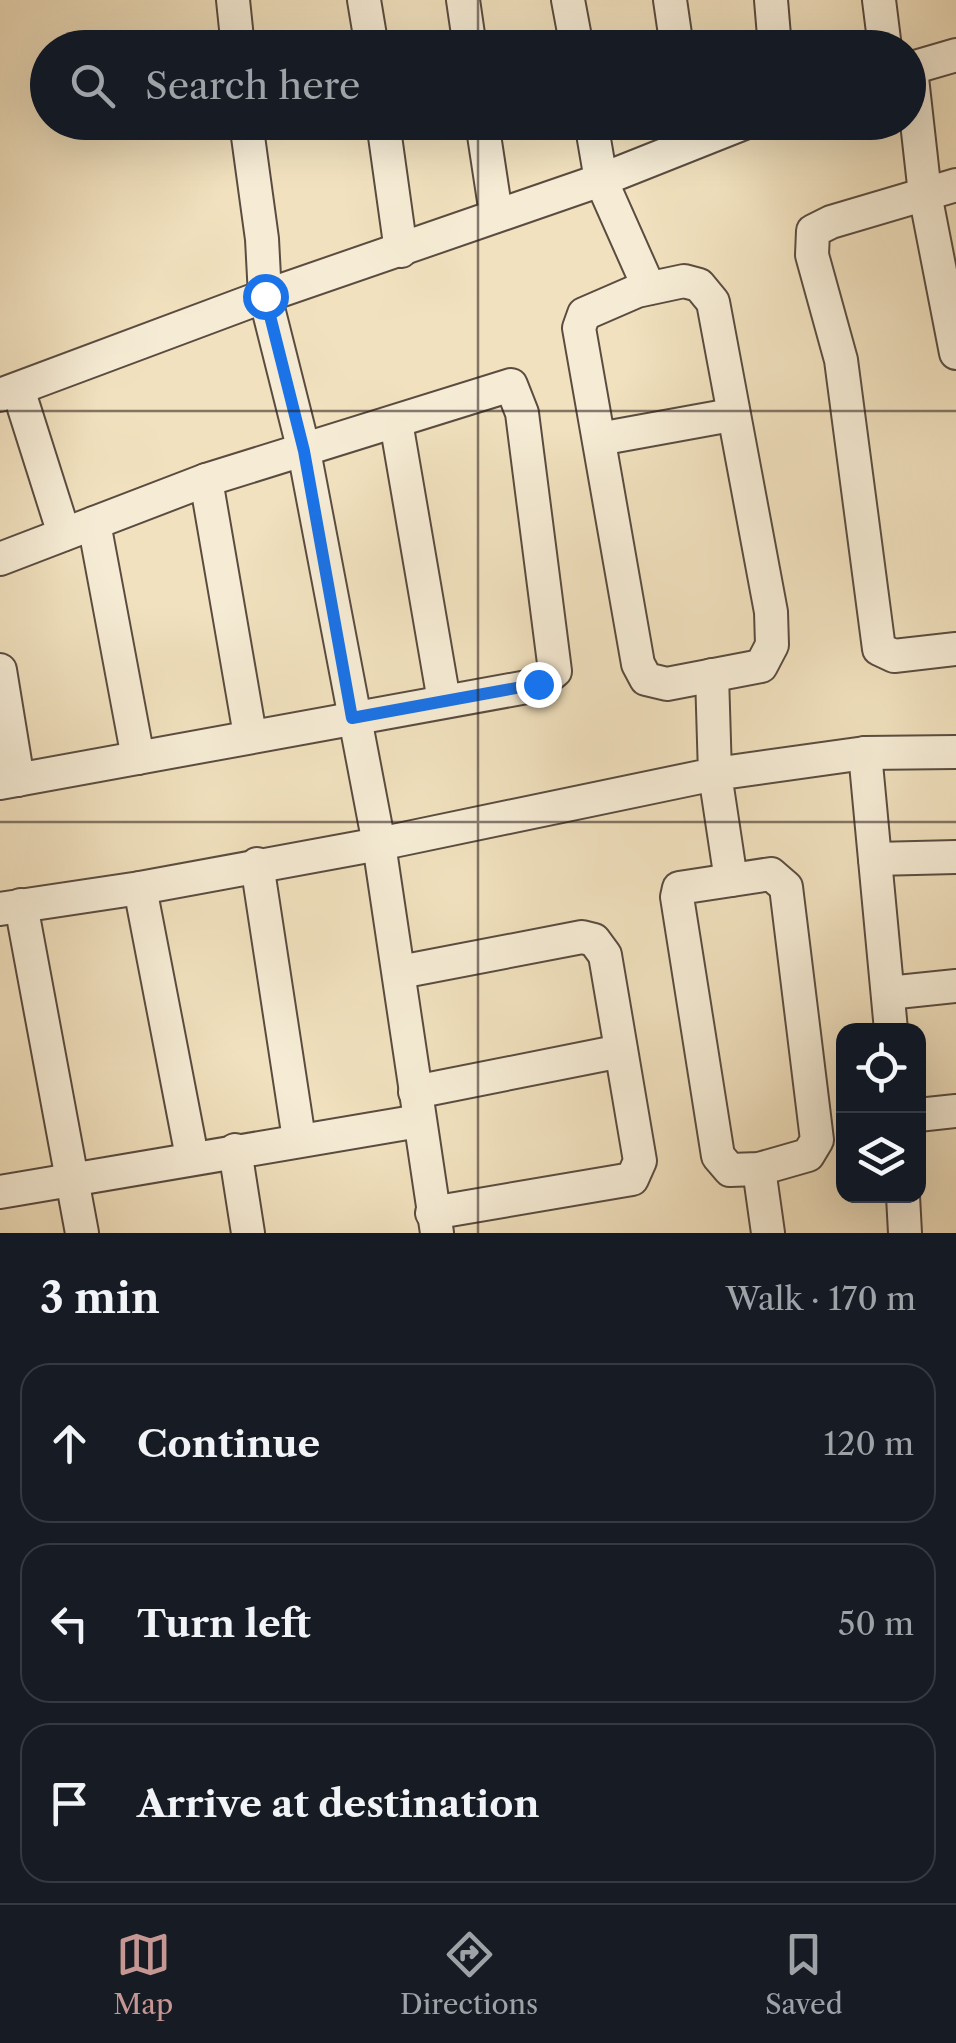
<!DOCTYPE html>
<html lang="en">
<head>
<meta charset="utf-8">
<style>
  :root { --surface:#171b24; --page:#20242c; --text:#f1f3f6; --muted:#9ea1a6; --line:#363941; --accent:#c59692 }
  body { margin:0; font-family:"Libre Caslon Text",serif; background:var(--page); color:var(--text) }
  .controls { position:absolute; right:30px; bottom:30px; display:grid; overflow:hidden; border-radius:20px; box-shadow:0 10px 40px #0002 }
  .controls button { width:90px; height:90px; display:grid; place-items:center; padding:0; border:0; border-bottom:2px solid var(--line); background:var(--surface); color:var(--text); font:50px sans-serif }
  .stop { position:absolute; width:30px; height:30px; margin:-22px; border:8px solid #1a73e8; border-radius:50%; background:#fff }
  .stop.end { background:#1a73e8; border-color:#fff; box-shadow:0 2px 10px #0008 }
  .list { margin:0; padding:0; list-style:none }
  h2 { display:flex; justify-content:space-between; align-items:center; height:130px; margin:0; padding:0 40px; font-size:42px }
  h2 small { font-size:32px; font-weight:400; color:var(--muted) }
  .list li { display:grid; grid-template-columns:65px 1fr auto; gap:30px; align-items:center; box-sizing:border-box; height:160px; margin:0 20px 20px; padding:0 20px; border:2px solid var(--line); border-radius:30px }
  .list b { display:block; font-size:38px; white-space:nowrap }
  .list em { font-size:32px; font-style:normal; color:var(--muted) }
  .icon { flex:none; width:55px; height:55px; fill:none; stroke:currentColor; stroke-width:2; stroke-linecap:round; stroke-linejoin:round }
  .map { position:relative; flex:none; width:956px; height:1233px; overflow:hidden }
  .search { position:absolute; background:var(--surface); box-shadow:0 10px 40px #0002; left:30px; right:30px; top:30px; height:110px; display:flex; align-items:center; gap:25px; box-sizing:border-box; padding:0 35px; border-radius:55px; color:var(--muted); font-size:38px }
  .sheet { height:670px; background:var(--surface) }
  nav { display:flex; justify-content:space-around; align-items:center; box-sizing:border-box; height:140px; border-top:2px solid var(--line); background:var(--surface); font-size:28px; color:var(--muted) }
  nav a { display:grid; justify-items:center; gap:5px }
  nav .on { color:var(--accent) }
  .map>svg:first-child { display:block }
</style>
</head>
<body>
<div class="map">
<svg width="956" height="1233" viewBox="0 0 956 1233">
  <rect width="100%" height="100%" fill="#f1e1be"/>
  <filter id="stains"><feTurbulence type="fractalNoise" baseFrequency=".002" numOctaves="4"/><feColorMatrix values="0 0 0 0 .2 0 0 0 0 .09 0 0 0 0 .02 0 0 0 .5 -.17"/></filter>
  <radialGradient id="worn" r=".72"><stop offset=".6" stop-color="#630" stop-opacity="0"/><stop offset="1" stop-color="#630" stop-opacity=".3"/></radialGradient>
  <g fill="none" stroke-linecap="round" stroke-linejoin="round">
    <!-- minor casing -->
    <g stroke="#5a4c41" stroke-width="36">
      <g id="minor">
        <polyline points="233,0 238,48"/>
        <polyline points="364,0 372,48"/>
        <polyline points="463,0 470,48"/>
        <polyline points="568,0 577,48"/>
        <polyline points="670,0 677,48"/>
        <polyline points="771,0 775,48"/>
        <polyline points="879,0 885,48"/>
        <polyline points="908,69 956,55"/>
        <polyline points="911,69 925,194 956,353"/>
        <polyline points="246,122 262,239 265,296 601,180 747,122"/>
        <polyline points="383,122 401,251"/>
        <polyline points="482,122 496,214"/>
        <polyline points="591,122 601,180 649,288"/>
        <polyline points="956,185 831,222 813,231 812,255 841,360 879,649 894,656 956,649"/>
        <polygon points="684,281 699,285 713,302 771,612 772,645 761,666 667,684 646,679 638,664 579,328 584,314 637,291"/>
        <polyline points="18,389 64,534"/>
        <polyline points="0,395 265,296 304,451 379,844 437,1233"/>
        <polyline points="396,422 444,701"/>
        <polyline points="599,439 731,415"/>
        <polyline points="206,480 250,735"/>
        <polyline points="94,523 138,758"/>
        <polyline points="0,559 206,480 511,385 522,413 555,671 538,685 0,783"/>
        <polyline points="0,670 18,780"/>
        <polyline points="865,753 891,1030"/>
        <polyline points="875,859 956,857"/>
        <polyline points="257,864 299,1139"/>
        <polygon points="771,874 786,887 817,1140 808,1155 759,1169 730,1170 718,1156 677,897 679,888"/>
        <polyline points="731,880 715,774 865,753 956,752"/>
        <polyline points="140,888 192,1157"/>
        <polyline points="21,905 82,1233"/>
        <polyline points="0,909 140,888 379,844 715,774 712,675"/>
        <polyline points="400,972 582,937 594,940 605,955 640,1161 632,1179 432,1213"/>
        <polyline points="888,993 956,986"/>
        <polyline points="415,1092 621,1051"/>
        <polyline points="918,1115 956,1111"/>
        <polyline points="235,1150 248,1233"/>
        <polyline points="759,1169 768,1233"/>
        <polyline points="0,1192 419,1121"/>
        <polyline points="903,1196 905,1233"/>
      </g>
    </g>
    <!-- minor -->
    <use href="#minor" stroke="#f6ecd5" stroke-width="32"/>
  </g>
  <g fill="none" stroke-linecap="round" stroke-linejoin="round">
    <!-- route -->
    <polyline stroke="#1a73e8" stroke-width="12" points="265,296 304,451 352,718 538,684"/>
  </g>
  <!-- grid -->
  <path fill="none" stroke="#271b17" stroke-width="2.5" stroke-opacity="0.55" d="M478,0V48M478,122V1233M0,411H956M0,822H956"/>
  <rect width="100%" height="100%" filter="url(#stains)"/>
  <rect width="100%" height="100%" fill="url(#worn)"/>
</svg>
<div class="controls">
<button><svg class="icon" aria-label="locate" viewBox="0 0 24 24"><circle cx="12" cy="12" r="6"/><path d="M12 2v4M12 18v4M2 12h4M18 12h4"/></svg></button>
<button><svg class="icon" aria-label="layers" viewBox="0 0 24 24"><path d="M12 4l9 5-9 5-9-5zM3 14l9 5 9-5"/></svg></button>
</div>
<div class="stop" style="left:265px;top:296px"></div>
<div class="stop end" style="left:538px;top:684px"></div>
<div class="search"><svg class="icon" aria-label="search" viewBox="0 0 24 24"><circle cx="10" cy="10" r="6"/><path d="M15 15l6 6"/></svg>Search here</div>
</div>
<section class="sheet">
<h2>3 min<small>Walk · 170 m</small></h2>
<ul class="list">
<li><svg class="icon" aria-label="ahead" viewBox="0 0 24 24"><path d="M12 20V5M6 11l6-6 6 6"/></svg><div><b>Continue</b></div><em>120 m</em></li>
<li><svg class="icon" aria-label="left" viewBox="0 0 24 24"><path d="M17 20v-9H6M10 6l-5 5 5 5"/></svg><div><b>Turn left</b></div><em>50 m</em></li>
<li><svg class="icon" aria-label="arrive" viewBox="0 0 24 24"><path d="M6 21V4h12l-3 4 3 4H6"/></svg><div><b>Arrive at destination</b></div></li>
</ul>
</section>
<nav>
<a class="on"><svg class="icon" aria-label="map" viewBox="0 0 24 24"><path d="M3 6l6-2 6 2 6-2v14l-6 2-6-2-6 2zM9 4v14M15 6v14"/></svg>Map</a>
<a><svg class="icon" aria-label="directions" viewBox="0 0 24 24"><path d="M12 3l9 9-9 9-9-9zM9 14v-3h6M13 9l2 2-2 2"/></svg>Directions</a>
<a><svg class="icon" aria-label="saved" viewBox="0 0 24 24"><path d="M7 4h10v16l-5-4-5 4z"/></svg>Saved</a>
</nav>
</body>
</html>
